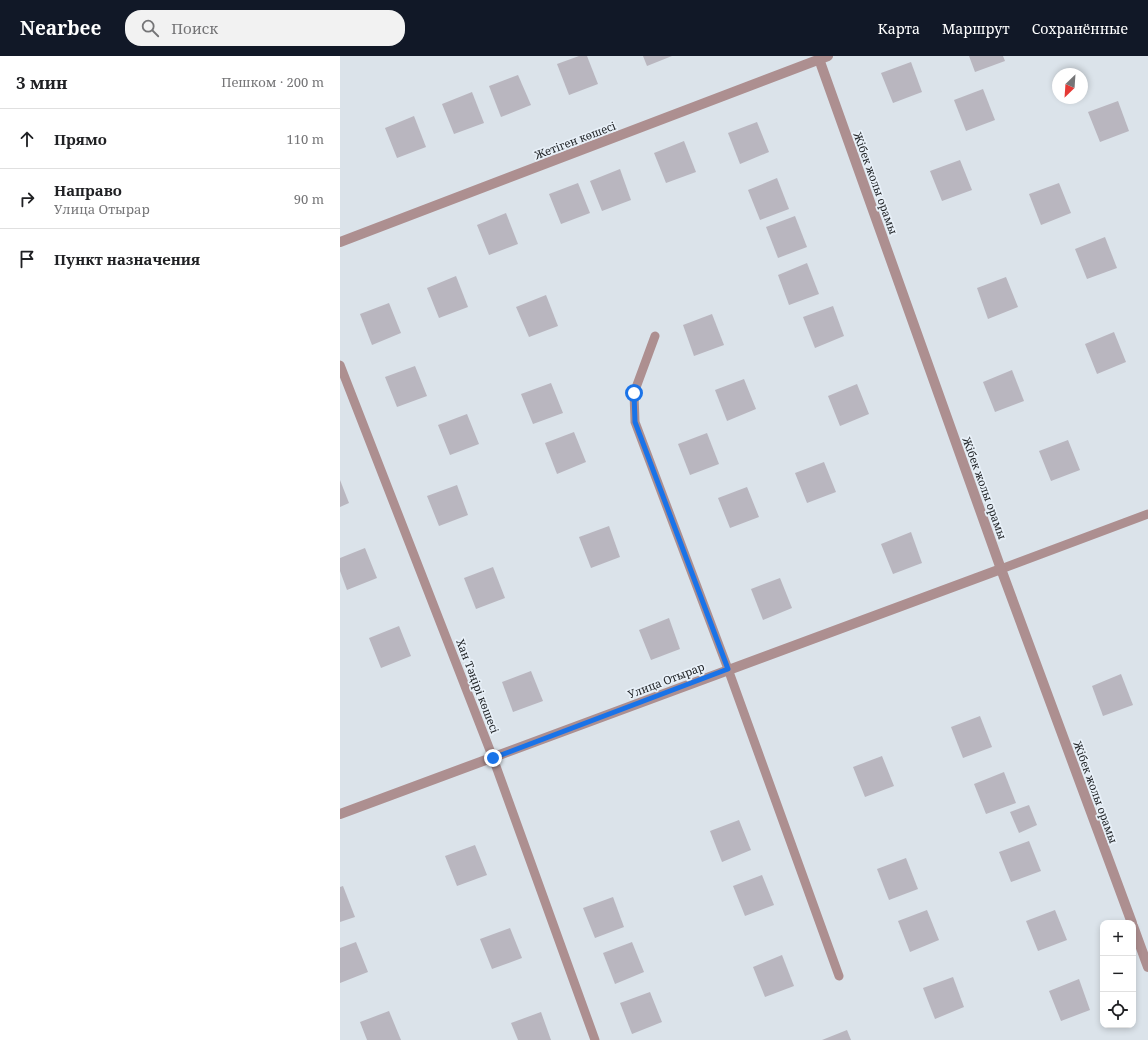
<!DOCTYPE html>
<html lang="ru">
<head>
<meta charset="utf-8">
<style>
  :root { --surface:#fff; --page:#f2f2f2; --text:#202124; --muted:#757577; --line:#e0e0e0; --accent:#111827 }
  body { margin:0; font-family:"Noto Serif",serif; background:var(--page); color:var(--text) }
  .controls { position:absolute; right:12px; bottom:12px; display:grid; overflow:hidden; border-radius:8px; box-shadow:0 2px 6px #0003 }
  .controls button { width:36px; height:36px; display:grid; place-items:center; padding:0; border:0; border-bottom:1px solid var(--line); background:var(--surface); color:var(--text); font:20px sans-serif }
  .compass { position:absolute; left:712px; top:12px; width:36px; height:36px; border-radius:50%; background:var(--surface); box-shadow:0 2px 6px #0003; rotate:205deg }
  .stop { position:absolute; width:12px; height:12px; margin:-9px; border:3px solid #1a73e8; border-radius:50%; background:#fff }
  .stop.end { background:#1a73e8; border-color:#fff; box-shadow:0 1px 4px #0008 }
  .list { margin:0; padding:0; list-style:none }
  h2 { display:flex; justify-content:space-between; align-items:center; height:52px; margin:0; padding:0 16px; font-size:17px }
  h2 small { font-size:13px; font-weight:400; color:var(--muted) }
  .list li { display:grid; grid-template-columns:26px 1fr auto; gap:12px; align-items:center; box-sizing:border-box; height:60px; padding:0 16px; border-top:1px solid var(--line) }
  .list b { display:block; font-size:15px; white-space:nowrap }
  .list p { margin:0; font-size:13px; white-space:nowrap; color:var(--muted) }
  .list em { font-size:13px; font-style:normal; color:var(--muted) }
  .icon { flex:none; width:22px; height:22px; fill:none; stroke:currentColor; stroke-width:2; stroke-linecap:round; stroke-linejoin:round }
  .map { position:relative; flex:none; width:808px; height:984px; overflow:hidden }
  header { display:flex; align-items:center; gap:24px; box-sizing:border-box; height:56px; padding:0 20px; background:var(--accent); color:#fff }
  header strong { font-size:19px }
  nav { display:flex; gap:22px; margin-inline-start:auto; font-size:14px }
  .search { width:280px; height:36px; background:var(--page); display:flex; align-items:center; gap:10px; box-sizing:border-box; padding:0 14px; border-radius:16px; color:var(--muted); font-size:15px }
  main { display:flex }
  aside { flex:1; background:var(--surface) }
  .map>svg:first-child { display:block }
</style>
</head>
<body>
<header>
<strong>Nearbee</strong>
<div class="search"><svg class="icon" aria-label="search" viewBox="0 0 24 24"><circle cx="10" cy="10" r="6"/><path d="M15 15l6 6"/></svg>Поиск</div>
<nav><a>Карта</a><a>Маршрут</a><a>Сохранённые</a></nav>
</header>
<main>
<aside>
<h2>3 мин<small>Пешком · 200 m</small></h2>
<ul class="list">
<li><svg class="icon" aria-label="ahead" viewBox="0 0 24 24"><path d="M12 20V5M6 11l6-6 6 6"/></svg><div><b>Прямо</b></div><em>110 m</em></li>
<li><svg class="icon" aria-label="right" viewBox="0 0 24 24"><path d="M7 20v-9h11M14 6l5 5-5 5"/></svg><div><b>Направо</b><p>Улица Отырар</p></div><em>90 m</em></li>
<li><svg class="icon" aria-label="arrive" viewBox="0 0 24 24"><path d="M6 21V4h12l-3 4 3 4H6"/></svg><div><b>Пункт назначения</b></div></li>
</ul>
</aside>
<div class="map">
<svg width="808" height="984" viewBox="0 0 808 984">
  <rect width="100%" height="100%" fill="#dbe3ea"/>
  <!-- building -->
  <g fill="#b9b6bf">
    <polygon points="239,0 247,0 258,28 229,39 217,8"/>
    <polygon points="303,0 332,0 307,10"/>
    <polygon points="629,0 663,0 665,5 635,16"/>
    <polygon points="571,6 582,36 553,47 541,17"/>
    <polygon points="178,19 191,49 161,61 149,30"/>
    <polygon points="643,33 655,64 626,75 614,44"/>
    <polygon points="132,36 144,67 114,78 102,48"/>
    <polygon points="778,45 789,75 760,86 748,56"/>
    <polygon points="74,60 86,91 57,102 45,72"/>
    <polygon points="417,66 429,96 400,108 388,77"/>
    <polygon points="344,85 356,116 326,127 314,97"/>
    <polygon points="620,104 632,134 602,145 590,115"/>
    <polygon points="280,113 291,144 262,155 250,125"/>
    <polygon points="437,122 449,153 420,164 408,134"/>
    <polygon points="238,127 250,157 221,168 209,138"/>
    <polygon points="719,127 731,157 701,169 689,138"/>
    <polygon points="166,157 178,188 149,199 137,169"/>
    <polygon points="455,160 467,191 438,202 426,171"/>
    <polygon points="765,181 777,212 747,223 735,193"/>
    <polygon points="467,207 479,238 449,249 438,219"/>
    <polygon points="116,220 128,251 99,262 87,232"/>
    <polygon points="666,221 678,251 648,263 637,232"/>
    <polygon points="206,239 218,270 189,281 176,251"/>
    <polygon points="49,247 61,277 32,289 20,258"/>
    <polygon points="493,250 504,280 475,292 463,261"/>
    <polygon points="372,258 384,289 354,300 343,269"/>
    <polygon points="774,276 786,306 757,318 745,288"/>
    <polygon points="75,310 87,340 57,351 45,321"/>
    <polygon points="672,314 684,345 655,356 643,326"/>
    <polygon points="404,323 416,353 387,365 375,334"/>
    <polygon points="211,327 223,357 193,368 181,338"/>
    <polygon points="517,328 529,358 500,370 488,340"/>
    <polygon points="127,358 139,388 110,399 98,369"/>
    <polygon points="234,376 246,406 217,418 205,387"/>
    <polygon points="367,377 379,408 350,419 338,388"/>
    <polygon points="728,384 740,414 711,425 699,395"/>
    <polygon points="484,406 496,436 467,447 455,417"/>
    <polygon points="0,424 9,447 0,451"/>
    <polygon points="117,429 128,459 99,470 87,440"/>
    <polygon points="407,431 419,461 390,472 378,442"/>
    <polygon points="269,470 280,501 251,512 239,481"/>
    <polygon points="571,476 582,507 553,518 541,488"/>
    <polygon points="25,492 37,522 7,534 0,515 0,502"/>
    <polygon points="153,511 165,542 136,553 124,522"/>
    <polygon points="440,522 452,552 423,564 411,533"/>
    <polygon points="329,562 340,593 311,604 299,574"/>
    <polygon points="59,570 71,600 41,612 29,582"/>
    <polygon points="191,615 203,645 173,656 162,626"/>
    <polygon points="781,618 793,649 763,660 752,630"/>
    <polygon points="640,660 652,691 623,702 611,671"/>
    <polygon points="542,700 554,730 525,741 513,711"/>
    <polygon points="664,716 676,747 646,758 634,728"/>
    <polygon points="689,749 697,769 679,777 670,756"/>
    <polygon points="399,764 411,794 382,806 370,775"/>
    <polygon points="689,785 701,815 671,826 659,796"/>
    <polygon points="135,789 147,819 117,830 105,800"/>
    <polygon points="566,802 578,833 549,844 537,813"/>
    <polygon points="422,819 434,849 405,860 393,830"/>
    <polygon points="3,830 15,861 0,866 0,831"/>
    <polygon points="273,841 284,871 255,882 243,852"/>
    <polygon points="587,854 599,884 570,896 558,865"/>
    <polygon points="715,854 727,884 698,895 686,865"/>
    <polygon points="170,872 182,902 152,913 140,883"/>
    <polygon points="16,886 28,916 0,927 0,892"/>
    <polygon points="292,886 304,916 275,928 263,897"/>
    <polygon points="442,899 454,930 425,941 413,911"/>
    <polygon points="613,921 624,951 595,963 583,932"/>
    <polygon points="739,923 750,954 721,965 709,935"/>
    <polygon points="310,936 322,966 292,978 280,947"/>
    <polygon points="49,955 61,984 27,984 20,966"/>
    <polygon points="201,956 211,984 178,984 171,967"/>
    <polygon points="507,974 511,984 482,984"/>
  </g>
  <g fill="none" stroke-linecap="round" stroke-linejoin="round">
    <!-- service -->
    <g stroke="#ad8f90" stroke-width="9">
      <polyline points="315,280 294,337 295,366 388,613 499,920"/>
      <polyline points="0,309 153,702 255,984"/>
      <polyline points="661,513 808,458"/>
    </g>
    <!-- minor -->
    <g stroke="#ad8f90" stroke-width="10">
      <polyline points="479,3 661,513 792,867"/>
      <polyline points="0,186 488,0"/>
      <polyline points="0,758 661,513"/>
      <polyline points="793,870 808,911"/>
    </g>
  </g>
  <g fill="none" stroke-linecap="round" stroke-linejoin="round">
    <!-- route -->
    <polyline stroke="#1a73e8" stroke-width="5" points="153,702 388,613 295,366 294,337"/>
  </g>
  <g text-anchor="middle" dominant-baseline="central" stroke-width="3.5" stroke-linejoin="round" paint-order="stroke">
    <!-- street labels -->
    <g font-size="11" fill="#212427" stroke="#e8f0f8">
      <text transform="translate(235 84) rotate(-21)">Жетіген көшесі</text>
      <text transform="translate(536 127) rotate(70)">Жібек жолы орамы</text>
      <text transform="translate(645 432) rotate(70)">Жібек жолы орамы</text>
      <text transform="translate(326 624) rotate(-21)">Улица Отырар</text>
      <text transform="translate(138 630) rotate(69)">Хан Тәңірі көшесі</text>
      <text transform="translate(756 736) rotate(70)">Жібек жолы орамы</text>
    </g>
  </g>
</svg>
<div class="controls">
<button>+</button>
<button>−</button>
<button><svg class="icon" aria-label="locate" viewBox="0 0 24 24"><circle cx="12" cy="12" r="6"/><path d="M12 2v4M12 18v4M2 12h4M18 12h4"/></svg></button>
</div>
<svg class="compass" viewBox="-18 -18 36 36"><path d="M0-13l5 13h-10z" fill="#e53935"/><path d="M0 13l5-13h-10z" fill="#757577"/></svg>
<div class="stop" style="left:294px;top:337px"></div>
<div class="stop end" style="left:153px;top:702px"></div>
</div>
</main>
</body>
</html>
